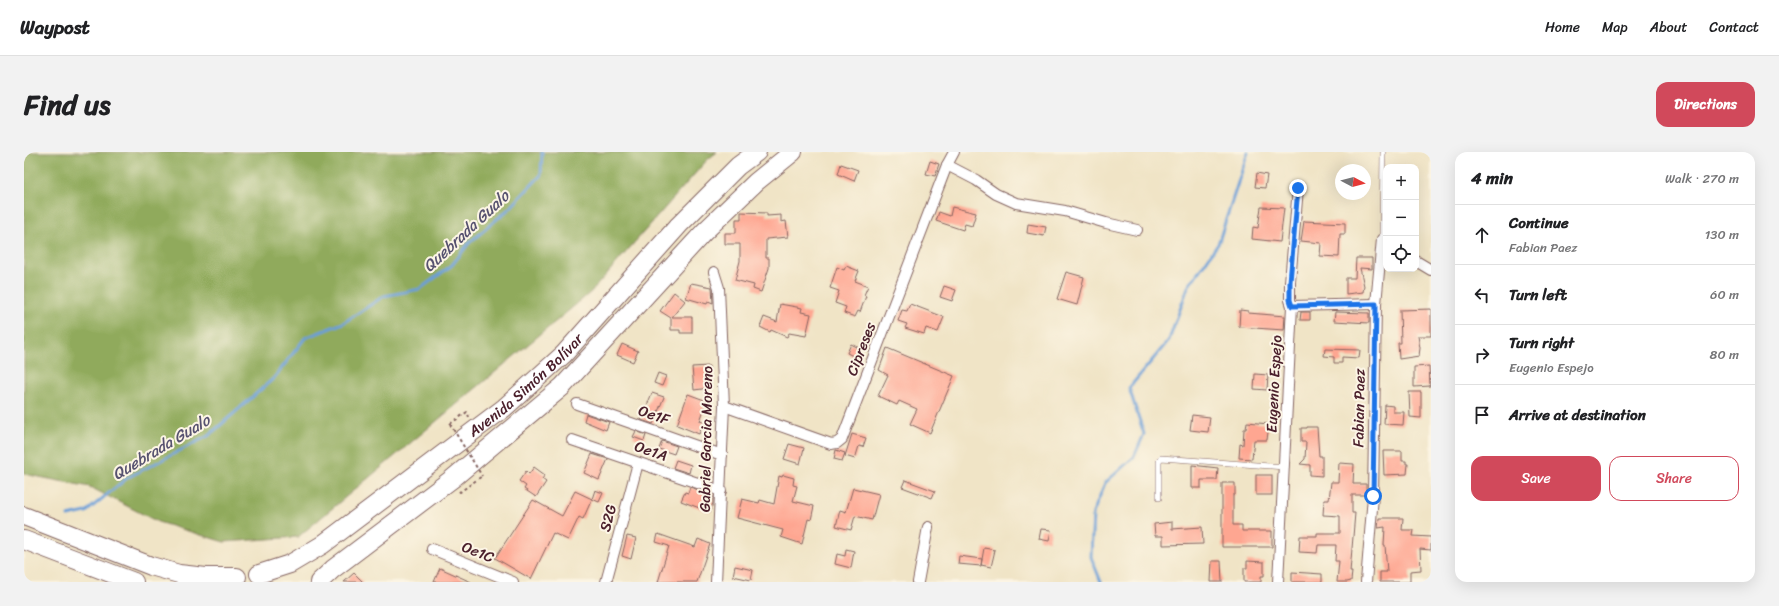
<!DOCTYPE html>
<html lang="en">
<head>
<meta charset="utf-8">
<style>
  :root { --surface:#fff; --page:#f2f2f2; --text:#202124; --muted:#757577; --line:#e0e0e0; --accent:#d1495b }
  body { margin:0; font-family:Sriracha,sans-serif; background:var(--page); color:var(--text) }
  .controls { position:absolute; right:12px; top:12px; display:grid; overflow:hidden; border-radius:8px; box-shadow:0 4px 16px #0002 }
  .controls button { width:36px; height:36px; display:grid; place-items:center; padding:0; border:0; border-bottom:1px solid var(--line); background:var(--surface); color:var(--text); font:20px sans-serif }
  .compass { position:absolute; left:1311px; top:12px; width:36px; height:36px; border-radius:50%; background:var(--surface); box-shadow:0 4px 16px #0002; rotate:97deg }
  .stop { position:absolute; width:12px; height:12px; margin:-9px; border:3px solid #1a73e8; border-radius:50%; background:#fff }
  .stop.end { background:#1a73e8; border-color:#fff; box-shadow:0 1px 4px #0008 }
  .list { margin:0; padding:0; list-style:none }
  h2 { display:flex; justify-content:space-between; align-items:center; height:52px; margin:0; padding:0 16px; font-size:17px }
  h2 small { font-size:13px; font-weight:400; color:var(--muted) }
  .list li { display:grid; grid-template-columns:26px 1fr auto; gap:12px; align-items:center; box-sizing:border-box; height:60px; padding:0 16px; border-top:1px solid var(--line) }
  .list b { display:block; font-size:15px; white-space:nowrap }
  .list p { margin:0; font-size:13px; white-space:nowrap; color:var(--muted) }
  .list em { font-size:13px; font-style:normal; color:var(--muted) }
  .actions { display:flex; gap:8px; padding:12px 16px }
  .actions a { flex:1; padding:9px 0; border:1px solid var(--accent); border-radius:12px; text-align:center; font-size:14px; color:var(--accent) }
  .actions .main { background:var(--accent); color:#fff }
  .icon { flex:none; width:22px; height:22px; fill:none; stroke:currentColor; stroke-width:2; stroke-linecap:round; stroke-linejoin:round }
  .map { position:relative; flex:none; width:1407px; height:430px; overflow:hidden; border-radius:12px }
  header { display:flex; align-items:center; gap:24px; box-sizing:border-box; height:56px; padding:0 20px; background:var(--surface); border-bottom:1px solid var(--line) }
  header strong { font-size:19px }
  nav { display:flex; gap:22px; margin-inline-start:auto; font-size:14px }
  .intro { display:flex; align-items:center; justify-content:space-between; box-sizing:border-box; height:96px; padding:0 24px }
  h1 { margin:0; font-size:28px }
  .button { padding:10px 18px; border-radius:12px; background:var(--accent); color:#fff; font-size:14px; font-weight:700 }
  main { display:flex; gap:24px; padding:0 24px }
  aside { flex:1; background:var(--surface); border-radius:12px; box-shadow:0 4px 16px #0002 }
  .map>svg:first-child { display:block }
</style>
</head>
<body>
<header>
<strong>Waypost</strong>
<nav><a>Home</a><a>Map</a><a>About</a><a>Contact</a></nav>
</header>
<div class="intro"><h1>Find us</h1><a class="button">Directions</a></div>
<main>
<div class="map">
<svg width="1407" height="430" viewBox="0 0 1407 430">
  <rect width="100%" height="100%" fill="#fcf5e5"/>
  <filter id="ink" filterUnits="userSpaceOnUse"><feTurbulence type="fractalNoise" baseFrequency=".025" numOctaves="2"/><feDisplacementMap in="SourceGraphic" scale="8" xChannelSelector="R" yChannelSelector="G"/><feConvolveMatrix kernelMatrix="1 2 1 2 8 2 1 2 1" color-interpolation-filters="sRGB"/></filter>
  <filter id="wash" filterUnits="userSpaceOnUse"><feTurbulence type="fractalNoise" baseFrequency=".012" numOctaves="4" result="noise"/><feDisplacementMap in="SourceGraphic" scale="16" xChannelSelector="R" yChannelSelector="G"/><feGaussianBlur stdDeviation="0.9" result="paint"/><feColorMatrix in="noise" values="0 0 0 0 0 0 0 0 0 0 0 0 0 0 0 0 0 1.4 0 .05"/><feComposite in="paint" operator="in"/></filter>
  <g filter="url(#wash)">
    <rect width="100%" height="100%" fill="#f0e4c6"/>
    <!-- forest -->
    <polygon fill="#90aa5c" stroke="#6d6444" points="0,0 693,0 683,8 567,140 274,385 200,390 134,370 66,335 0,322"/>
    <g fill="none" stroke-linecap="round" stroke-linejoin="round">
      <!-- stream -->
      <g stroke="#6a9fd7" stroke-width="3">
        <polyline points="44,364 62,360 103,326 184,284 250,226 281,186 319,171 360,144 396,137 428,113 445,91 487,55 517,23 518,0"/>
        <polyline points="1077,430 1067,405 1069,361 1081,331 1110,305 1120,282 1105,236 1145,188 1164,135 1194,92 1224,0"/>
      </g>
    </g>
    <g id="blocks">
      <!-- building -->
      <g fill="#fea691">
        <polygon points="906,9 915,12 911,24 902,22"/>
        <polygon points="817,12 834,18 830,29 814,22"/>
        <polygon points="1233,21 1243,23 1241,36 1231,35"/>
        <polygon points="928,55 952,61 948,74 941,72 939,78 912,69 915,60 926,64"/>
        <polygon points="1237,55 1260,56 1256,90 1228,87 1229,75 1234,76"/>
        <polygon points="717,60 743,61 743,64 757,63 757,70 762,69 764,85 742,87 742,106 745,106 745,116 737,140 729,137 730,133 711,128 716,109 716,92 701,92 701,81 712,81 712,67 717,67"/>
        <polygon points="1280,69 1321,71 1321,82 1316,82 1315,105 1296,104 1297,91 1277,89"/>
        <polygon points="1004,72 1022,75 1020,84 1003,81"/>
        <polygon points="1332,106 1348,106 1348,117 1336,116 1340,134 1339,140 1322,142 1322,126 1331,126"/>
        <polygon points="822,114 835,119 831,129 844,134 840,143 842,144 836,160 834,159 831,165 820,161 822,155 811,151 815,139 806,136 813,115 820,118"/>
        <polygon points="1042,120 1060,125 1053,153 1033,147"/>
        <polygon points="667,131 688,135 689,151 684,149 683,152 662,146"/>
        <polygon points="920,134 932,138 928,149 916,145"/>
        <polygon points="650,140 661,149 648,165 668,165 668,181 656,181 656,178 647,178 647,166 636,159"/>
        <polygon points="756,152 778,156 777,160 787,162 782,184 765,181 763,185 747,178 746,180 736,175 740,165 753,170"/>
        <polygon points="886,152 920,165 914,180 902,176 900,182 881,176 883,172 874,169 878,158 883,159"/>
        <polygon points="1407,157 1407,184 1394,184 1396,196 1395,204 1375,207 1374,191 1377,191 1376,158"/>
        <polygon points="1216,158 1224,159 1224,161 1261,164 1260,178 1215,175"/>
        <polygon points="1277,160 1286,160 1286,168 1276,168"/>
        <polygon points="1311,160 1345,161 1345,171 1310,169"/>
        <polygon points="598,192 614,199 609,210 593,203"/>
        <polygon points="827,192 837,197 833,206 823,201"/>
        <polygon points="863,196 930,224 906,281 886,272 893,257 875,249 873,253 854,244 864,223 855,218"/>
        <polygon points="1301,197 1336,198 1335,206 1318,205 1318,211 1310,211 1310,205 1300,204"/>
        <polygon points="685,214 686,236 670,238 668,215"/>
        <polygon points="1405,214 1406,234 1390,235 1390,215"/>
        <polygon points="634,221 642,224 638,234 630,231"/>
        <polygon points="1231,222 1244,223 1243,238 1230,237"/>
        <polygon points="1385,240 1397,240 1397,266 1386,265"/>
        <polygon points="628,241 640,245 629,272 617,268"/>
        <polygon points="664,242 683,249 676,269 680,270 675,282 653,273"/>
        <polygon points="1361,253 1369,254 1369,260 1380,260 1379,273 1360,272"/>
        <polygon points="562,262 585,270 582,278 560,269"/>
        <polygon points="1168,263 1186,265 1184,280 1166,278"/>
        <polygon points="1223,270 1245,272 1243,288 1230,288 1228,307 1215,306 1216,292 1219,293 1220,277 1222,277"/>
        <polygon points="1283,275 1293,275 1295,304 1298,304 1298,324 1286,323 1286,313 1276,312 1281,307 1282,290 1277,290 1277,276 1283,276"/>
        <polygon points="612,279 622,283 620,289 609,285"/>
        <polygon points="828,282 842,286 839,295 835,294 831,307 821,304"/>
        <polygon points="638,289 653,294 650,302 635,297"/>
        <polygon points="765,292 780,296 776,312 760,307"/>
        <polygon points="812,298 821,301 818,309 810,307"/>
        <polygon points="1359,299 1378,299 1378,309 1382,309 1382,312 1384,312 1383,322 1360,323"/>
        <polygon points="568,302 584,307 575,328 560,321"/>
        <polygon points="652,308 667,313 665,321 649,316"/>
        <polygon points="1315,311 1330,312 1329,332 1342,332 1342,343 1328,343 1328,361 1331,361 1326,420 1328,420 1327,429 1323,430 1313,430 1315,409 1311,409 1312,393 1294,393 1293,401 1275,400 1276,384 1293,384 1293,381 1316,381 1316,364 1299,363 1300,348 1305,348 1307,330 1314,330"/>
        <polygon points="1168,313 1194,316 1193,328 1177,328 1177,336 1168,336"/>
        <polygon points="510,315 521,323 518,327 522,330 512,345 500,337 502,334 495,329 502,319 505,322"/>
        <polygon points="759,323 770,326 769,333 773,334 769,349 790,354 787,368 784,367 778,392 757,385 759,378 713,366 718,347 735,351 736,348 750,352 755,324 758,325"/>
        <rect x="1232" y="323" width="16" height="20"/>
        <polygon points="881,328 911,339 908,346 878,335"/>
        <polygon points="1198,331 1211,331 1211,343 1209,343 1209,373 1218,373 1218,379 1248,379 1248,395 1198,395"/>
        <polygon points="666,335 689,343 689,351 686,360 657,349 661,340 664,341"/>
        <polygon points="829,336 855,342 848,368 831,364 827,378 812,374 816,358 822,360"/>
        <polygon points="571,338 579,341 575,350 568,347"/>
        <polygon points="551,339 568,347 559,367 555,365 544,388 529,381 507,427 471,406 509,348 538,364"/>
        <polygon points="1355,366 1379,366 1378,378 1390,378 1389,384 1407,385 1407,398 1396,397 1397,418 1386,419 1386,430 1356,430 1356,420 1363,420 1361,393 1360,393 1361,375 1354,376"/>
        <polygon points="1148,370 1148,377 1178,375 1179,392 1139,393 1139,384 1131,384 1130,372"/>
        <polygon points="1017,377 1027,378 1025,389 1015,387"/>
        <polygon points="634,382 671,395 674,387 686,392 673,430 634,430 645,394 632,390"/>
        <polygon points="603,384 612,386 607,407 598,404"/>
        <polygon points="960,396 971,398 967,415 957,413"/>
        <polygon points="822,397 830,399 827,416 811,412 813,402 821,404"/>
        <polygon points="935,404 958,407 957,414 934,412"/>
        <polygon points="1188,409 1197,409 1198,430 1187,430"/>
        <polygon points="1223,409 1240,410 1240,424 1237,424 1237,430 1220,430 1220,416 1223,416"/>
        <polygon points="711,414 729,418 727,428 709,424"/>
        <polygon points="416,416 447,430 410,430"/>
        <polygon points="1268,420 1298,422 1298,430 1268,430"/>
        <polygon points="330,421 339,430 320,430"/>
      </g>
    </g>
  </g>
  <g filter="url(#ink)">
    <use href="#blocks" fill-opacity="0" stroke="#846461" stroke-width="1"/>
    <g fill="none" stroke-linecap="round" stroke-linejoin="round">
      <!-- lane casing -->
      <g stroke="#846461" stroke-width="6">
        <g id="lane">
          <polyline points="1358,87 1359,0"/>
          <polyline points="1135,346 1135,309 1137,306 1260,315"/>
        </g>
      </g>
      <!-- street casing -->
      <g stroke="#846461" stroke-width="12">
        <g id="street">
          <polyline points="923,13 952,28 972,42 992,51 1041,59 1082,71 1113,78"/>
          <polyline points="1392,109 1407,118"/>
          <polyline points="690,120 695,136 700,254 692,430"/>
          <polyline points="1268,154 1352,152"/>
          <polyline points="553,252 698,303"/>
          <polyline points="700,254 807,292 813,291 818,287 923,13 930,0"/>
          <polyline points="548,288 697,339"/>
          <polyline points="408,397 489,430"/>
          <polyline points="582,430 614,311"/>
          <polyline points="894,430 904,375"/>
          <polyline points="1254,430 1268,154 1266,148 1266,130 1274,36"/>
          <polyline points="1342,430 1349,344 1352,152 1358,87 1362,90"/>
        </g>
      </g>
      <!-- highway casing -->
      <g stroke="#846461" stroke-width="20">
        <g id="highway">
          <polyline points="0,364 127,414 155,422 182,425 213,425"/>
          <polyline points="0,388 110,430"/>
          <path id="s1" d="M235,422L266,412L298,393L480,256L540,202L655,73L714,14L733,0"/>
          <polyline points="295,430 309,417 428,327 538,235 680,80 732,30 769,0"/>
        </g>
      </g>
      <!-- path -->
      <g stroke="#846461" stroke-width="2" stroke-dasharray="3 3" stroke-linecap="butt">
        <polyline points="426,272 443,260 445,265"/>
        <polyline points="435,339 436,340 458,324"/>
      </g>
      <!-- lane -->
      <use href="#lane" stroke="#fff" stroke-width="5"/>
      <!-- street -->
      <use href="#street" stroke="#fff" stroke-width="10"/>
      <!-- highway -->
      <use href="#highway" stroke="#fff" stroke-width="18"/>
      <!-- path-bridge -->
      <polyline stroke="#846461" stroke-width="2" stroke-dasharray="3 3" stroke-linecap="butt" points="426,272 458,324"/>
    </g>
  </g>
  <g fill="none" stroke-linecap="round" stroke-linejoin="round" filter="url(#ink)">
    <!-- route -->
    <polyline stroke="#1a73e8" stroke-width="5" points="1274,36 1266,130 1266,148 1268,154 1352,152 1349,344"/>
  </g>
  <g text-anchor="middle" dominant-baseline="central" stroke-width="4" stroke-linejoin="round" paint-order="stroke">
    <!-- street labels -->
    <g font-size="15" fill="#4a1f2b" stroke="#fcf5e5">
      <text transform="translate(837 197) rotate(-69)">Cipreses</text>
      <text stroke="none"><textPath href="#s1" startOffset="329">Avenida Simón Bolívar</textPath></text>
      <text transform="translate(1250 232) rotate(-87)">Eugenio Espejo</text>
      <text transform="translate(1335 256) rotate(-89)">Fabian Paez</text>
      <text transform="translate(630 263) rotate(19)">Oe1F</text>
      <text transform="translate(682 287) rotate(-89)">Gabriel Garcia Moreno</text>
      <text transform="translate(627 299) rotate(19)">Oe1A</text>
      <text transform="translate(584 366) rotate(-75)">S2G</text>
      <text transform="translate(454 400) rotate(22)">Oe1C</text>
    </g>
    <!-- water labels -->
    <g font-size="16" font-style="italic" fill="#575270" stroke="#fcf5e5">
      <text transform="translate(442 79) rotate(-43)">Quebrada Gualo</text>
      <text transform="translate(137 295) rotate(-31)">Quebrada Gualo</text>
    </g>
  </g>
</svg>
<div class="controls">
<button>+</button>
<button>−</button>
<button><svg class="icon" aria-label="locate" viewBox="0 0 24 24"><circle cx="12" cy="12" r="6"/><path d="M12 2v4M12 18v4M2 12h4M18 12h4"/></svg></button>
</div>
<svg class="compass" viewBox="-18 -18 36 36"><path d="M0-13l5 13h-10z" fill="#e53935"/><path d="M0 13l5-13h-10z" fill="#757577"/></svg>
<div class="stop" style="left:1349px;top:344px"></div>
<div class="stop end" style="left:1274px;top:36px"></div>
</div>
<aside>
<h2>4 min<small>Walk · 270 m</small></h2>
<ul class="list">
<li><svg class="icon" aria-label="ahead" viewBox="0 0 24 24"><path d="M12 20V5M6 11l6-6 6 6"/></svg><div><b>Continue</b><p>Fabian Paez</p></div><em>130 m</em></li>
<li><svg class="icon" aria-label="left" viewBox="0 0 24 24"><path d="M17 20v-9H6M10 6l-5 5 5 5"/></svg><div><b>Turn left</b></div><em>60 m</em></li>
<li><svg class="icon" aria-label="right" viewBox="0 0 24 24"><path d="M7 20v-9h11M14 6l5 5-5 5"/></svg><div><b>Turn right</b><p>Eugenio Espejo</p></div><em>80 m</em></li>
<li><svg class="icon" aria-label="arrive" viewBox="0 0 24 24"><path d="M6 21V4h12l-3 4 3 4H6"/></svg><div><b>Arrive at destination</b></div></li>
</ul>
<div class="actions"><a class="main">Save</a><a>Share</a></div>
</aside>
</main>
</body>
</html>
